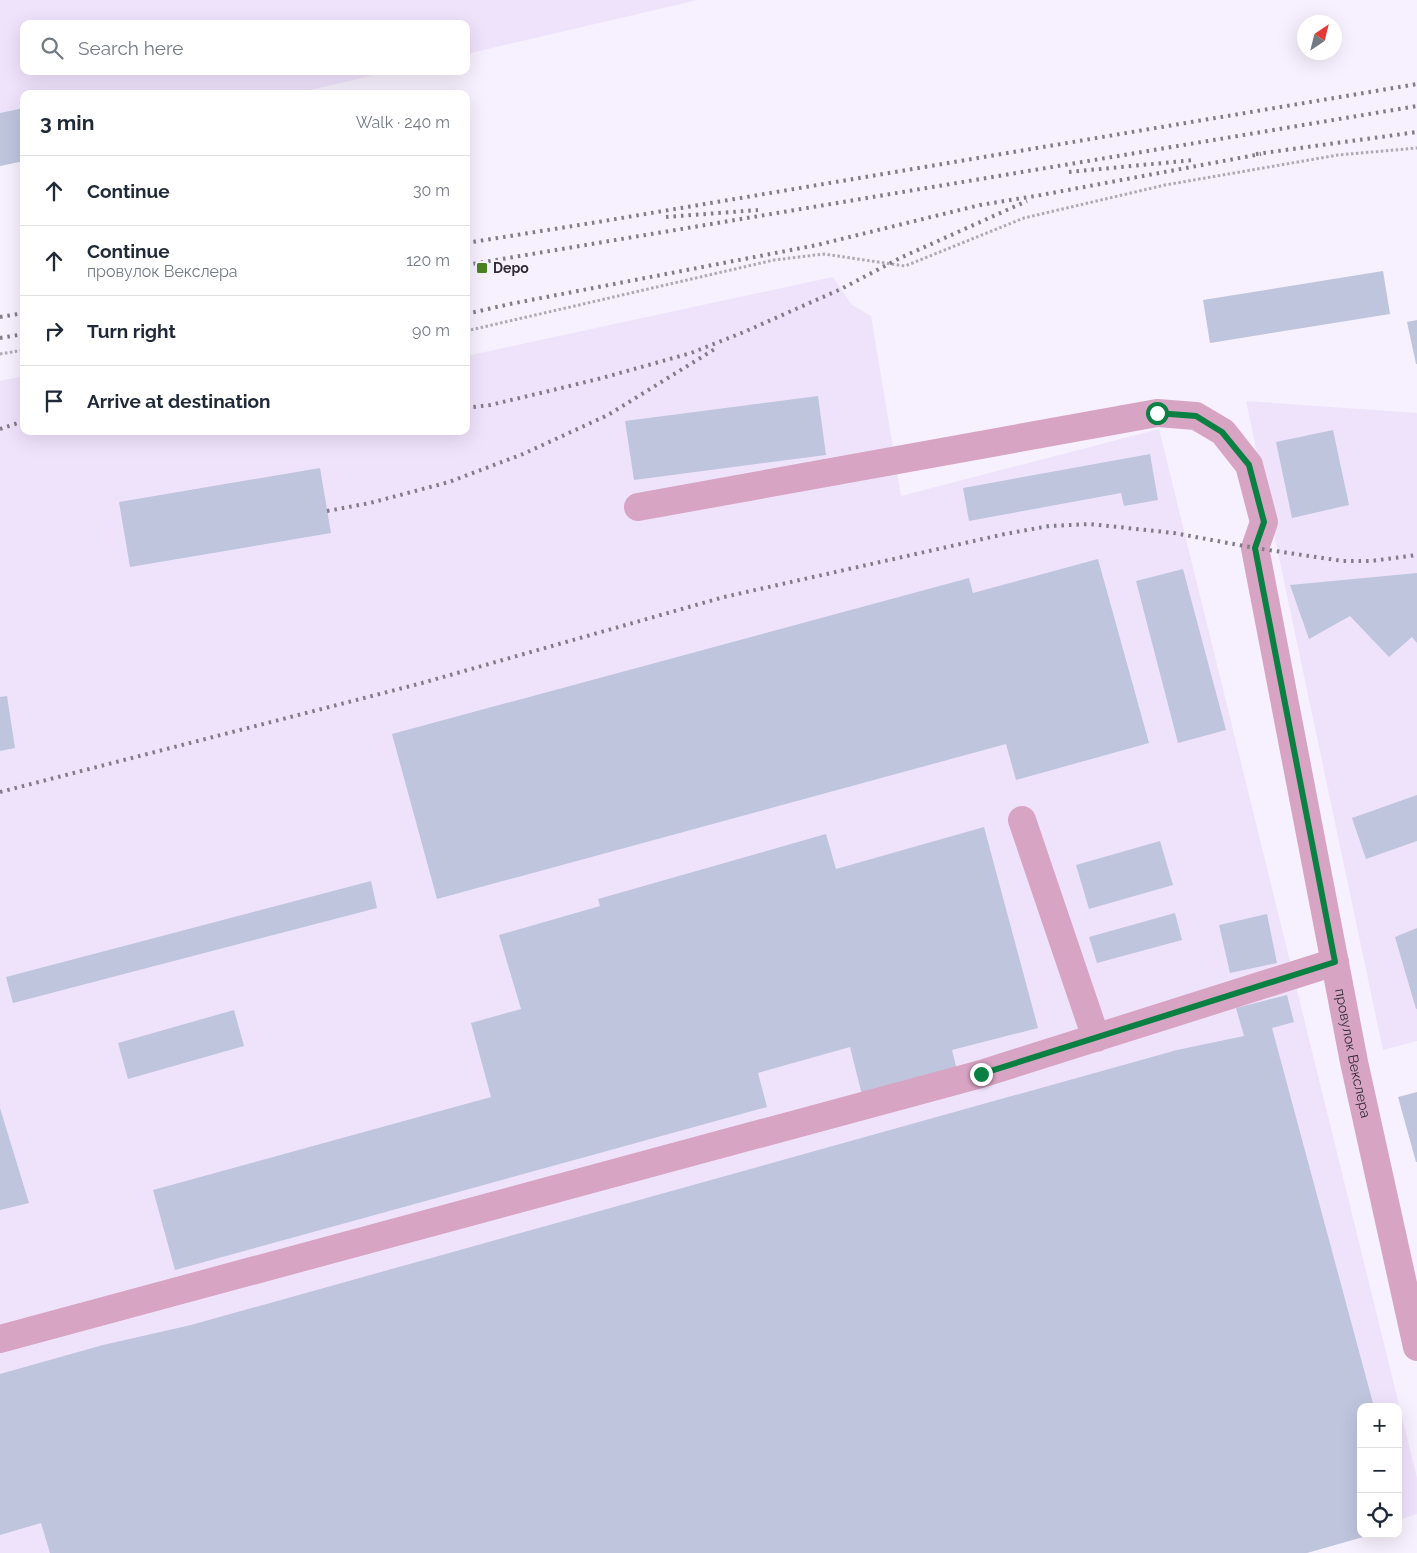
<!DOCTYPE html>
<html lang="en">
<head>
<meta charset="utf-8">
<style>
  :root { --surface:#fff; --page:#f6f6f7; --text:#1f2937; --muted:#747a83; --line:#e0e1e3 }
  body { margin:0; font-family:Raleway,sans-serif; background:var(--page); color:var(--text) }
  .controls { position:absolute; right:15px; bottom:15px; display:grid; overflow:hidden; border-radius:10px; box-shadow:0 5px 20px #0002 }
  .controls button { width:45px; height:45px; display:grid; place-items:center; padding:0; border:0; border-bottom:1px solid var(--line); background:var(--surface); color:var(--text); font:25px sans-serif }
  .compass { position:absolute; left:1297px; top:15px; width:45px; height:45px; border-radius:50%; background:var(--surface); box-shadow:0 5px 20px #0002; rotate:35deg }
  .stop { position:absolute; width:15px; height:15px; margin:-11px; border:4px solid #0b8043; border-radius:50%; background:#fff }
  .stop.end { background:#0b8043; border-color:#fff; box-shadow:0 1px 5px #0008 }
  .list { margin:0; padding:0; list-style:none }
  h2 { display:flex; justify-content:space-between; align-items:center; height:65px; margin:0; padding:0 20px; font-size:21px }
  h2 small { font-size:16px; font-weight:400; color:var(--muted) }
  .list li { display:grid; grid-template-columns:32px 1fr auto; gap:15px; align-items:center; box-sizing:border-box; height:70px; padding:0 20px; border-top:1px solid var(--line) }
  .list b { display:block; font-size:19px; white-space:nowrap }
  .list p { margin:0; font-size:16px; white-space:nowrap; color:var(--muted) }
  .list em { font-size:16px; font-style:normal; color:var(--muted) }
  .icon { flex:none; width:28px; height:28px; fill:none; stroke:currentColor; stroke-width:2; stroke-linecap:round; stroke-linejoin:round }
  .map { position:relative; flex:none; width:1417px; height:1553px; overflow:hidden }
  .search { position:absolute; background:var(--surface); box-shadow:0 5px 20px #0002; left:20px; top:20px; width:450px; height:55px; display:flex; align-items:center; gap:12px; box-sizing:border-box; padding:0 18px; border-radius:10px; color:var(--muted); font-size:19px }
  .panel { position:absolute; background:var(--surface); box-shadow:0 5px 20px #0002; left:20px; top:90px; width:450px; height:345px; border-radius:10px }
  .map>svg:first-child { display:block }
</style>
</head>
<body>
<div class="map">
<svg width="1417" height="1553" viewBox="0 0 1417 1553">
  <rect width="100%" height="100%" fill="#f7f0fe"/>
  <!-- built -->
  <g fill="#efe3fc">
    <polygon points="0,0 698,0 466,54 466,24 24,24 24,71 391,71 294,94 24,94 24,157 0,162"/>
    <polygon points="833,277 852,305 871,316 901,496 1159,429 1417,1478 1417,1514 1398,1520 1398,1407 1361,1407 1286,1553 0,1553 0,381 24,376 24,431 466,431 466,356"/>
    <polygon points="1246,401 1417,413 1417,1041 1383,1050"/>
  </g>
  <!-- building -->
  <g fill="#bec5dd">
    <polygon points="24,108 24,161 0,166 0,113"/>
    <polygon points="1383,271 1390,314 1210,343 1203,300"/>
    <polygon points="1417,320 1417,364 1416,364 1407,322"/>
    <polygon points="818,396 826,455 634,480 625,421"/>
    <polygon points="1333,430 1349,505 1292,518 1276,442"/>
    <polygon points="1150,454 1158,500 1124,506 1121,493 969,521 963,488"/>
    <polygon points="320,468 331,533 130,567 119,502"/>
    <polygon points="1098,559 1149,743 1016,780 1006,744 437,899 392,734 969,578 973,593"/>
    <polygon points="1183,569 1226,730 1178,743 1136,581"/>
    <polygon points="1417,573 1417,643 1412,637 1389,657 1350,616 1309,639 1290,585"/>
    <polygon points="7,696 15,748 0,751 0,697"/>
    <polygon points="1417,795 1417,841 1366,859 1352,818"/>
    <polygon points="984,827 1038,1028 952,1050 957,1070 862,1095 850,1047 758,1073 767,1107 175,1270 153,1190 491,1097 471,1023 521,1009 499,935 600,906 598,899 826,834 836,869"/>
    <polygon points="1160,841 1173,885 1089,909 1076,865"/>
    <polygon points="371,881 377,908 13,1003 6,977"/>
    <polygon points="1175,913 1182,940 1097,963 1089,937"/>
    <polygon points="1267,914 1277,963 1230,973 1219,925"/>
    <polygon points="1417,928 1417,1009 1416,1009 1395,937"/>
    <polygon points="1287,995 1294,1022 1272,1028 1374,1407 1361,1407 1361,1534 1370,1535 1307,1553 50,1553 41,1523 0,1535 0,1374 103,1345 191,1325 1177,1050 1244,1036 1236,1008"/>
    <polygon points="234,1010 244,1046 128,1079 118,1043"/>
    <polygon points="1417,1092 1417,1162 1416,1162 1398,1097"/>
    <polygon points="0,1108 29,1203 0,1210"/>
  </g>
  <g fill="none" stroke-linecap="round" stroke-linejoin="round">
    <!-- path -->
    <g stroke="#afa9b5" stroke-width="3" stroke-dasharray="2.5 2.5" stroke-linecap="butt">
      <polyline points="466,331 774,260 824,254 905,266 1024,218 1165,185 1338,155 1417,148"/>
      <polyline points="0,354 24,350"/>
    </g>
    <!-- minor -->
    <g stroke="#d8a4c3" stroke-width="28">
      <path id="s1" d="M638,507L1157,413L1196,416L1223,432L1249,465L1264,522L1255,548L1354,1062L1417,1347"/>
      <polyline points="1022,820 1096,1038"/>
      <polyline points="0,1339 981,1074 1335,962"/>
    </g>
    <!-- rail -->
    <g stroke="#817c87" stroke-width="4" stroke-dasharray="2.5 5" stroke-linecap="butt">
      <polyline points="1256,154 1417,132"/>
      <polyline points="1069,172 1194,160"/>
      <polyline points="666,217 758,210"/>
      <polyline points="466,243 598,222 1417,84"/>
      <polyline points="466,265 1417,106"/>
      <polyline points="466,314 510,304 817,245 980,205 1041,195 1261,154"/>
      <polyline points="0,317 24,313"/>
      <polyline points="0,338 24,334"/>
      <polyline points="466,408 490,405 549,391 602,378 691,353 744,332 841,289 900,258 1027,201"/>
      <polyline points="0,429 24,421"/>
      <polyline points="327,511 370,503 449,482 523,454 608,415 718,347"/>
      <polyline points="0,792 422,683 724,597 1005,534 1049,526 1090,524 1174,533 1255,548 1343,561 1371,561 1417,555"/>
    </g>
  </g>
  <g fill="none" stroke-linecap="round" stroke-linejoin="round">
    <!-- route -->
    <polyline stroke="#0b8043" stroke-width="6" points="981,1074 1335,962 1255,548 1264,522 1249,465 1222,432 1196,416 1157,413"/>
  </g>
  <!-- markers -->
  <rect fill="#4b831d" stroke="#f7f0fe" stroke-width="2" x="476" y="262" width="12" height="12" rx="2.5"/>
  <g text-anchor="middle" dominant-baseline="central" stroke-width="4" stroke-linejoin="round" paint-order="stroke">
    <!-- poi labels -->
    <g font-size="14" font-weight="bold" fill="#302c35" stroke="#f7f0fe" text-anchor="start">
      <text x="493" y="268">Depo</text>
    </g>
    <!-- street labels -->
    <g font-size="14" fill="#302c35" stroke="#f7f0fe">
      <text stroke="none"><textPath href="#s1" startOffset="1241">провулок Векслера</textPath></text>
    </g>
  </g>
</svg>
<div class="controls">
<button>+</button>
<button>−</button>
<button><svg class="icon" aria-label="locate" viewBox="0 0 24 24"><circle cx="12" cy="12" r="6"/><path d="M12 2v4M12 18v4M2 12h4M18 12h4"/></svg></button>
</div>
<svg class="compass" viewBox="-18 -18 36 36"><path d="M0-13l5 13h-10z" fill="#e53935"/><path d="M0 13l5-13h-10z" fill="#747a83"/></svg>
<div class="stop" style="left:1157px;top:413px"></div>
<div class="stop end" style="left:981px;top:1074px"></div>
<div class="search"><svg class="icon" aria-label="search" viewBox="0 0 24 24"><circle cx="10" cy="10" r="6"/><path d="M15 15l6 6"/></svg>Search here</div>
<section class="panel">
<h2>3 min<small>Walk · 240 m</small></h2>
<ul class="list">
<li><svg class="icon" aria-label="ahead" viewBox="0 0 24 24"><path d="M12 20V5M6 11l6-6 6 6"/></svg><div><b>Continue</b></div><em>30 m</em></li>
<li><svg class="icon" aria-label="ahead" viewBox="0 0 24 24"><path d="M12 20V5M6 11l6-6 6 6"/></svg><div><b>Continue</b><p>провулок Векслера</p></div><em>120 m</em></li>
<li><svg class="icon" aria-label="right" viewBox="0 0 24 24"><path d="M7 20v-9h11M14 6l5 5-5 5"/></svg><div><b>Turn right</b></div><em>90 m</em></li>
<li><svg class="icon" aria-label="arrive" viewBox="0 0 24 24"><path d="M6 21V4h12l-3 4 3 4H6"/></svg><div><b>Arrive at destination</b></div></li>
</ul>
</section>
</div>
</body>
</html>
